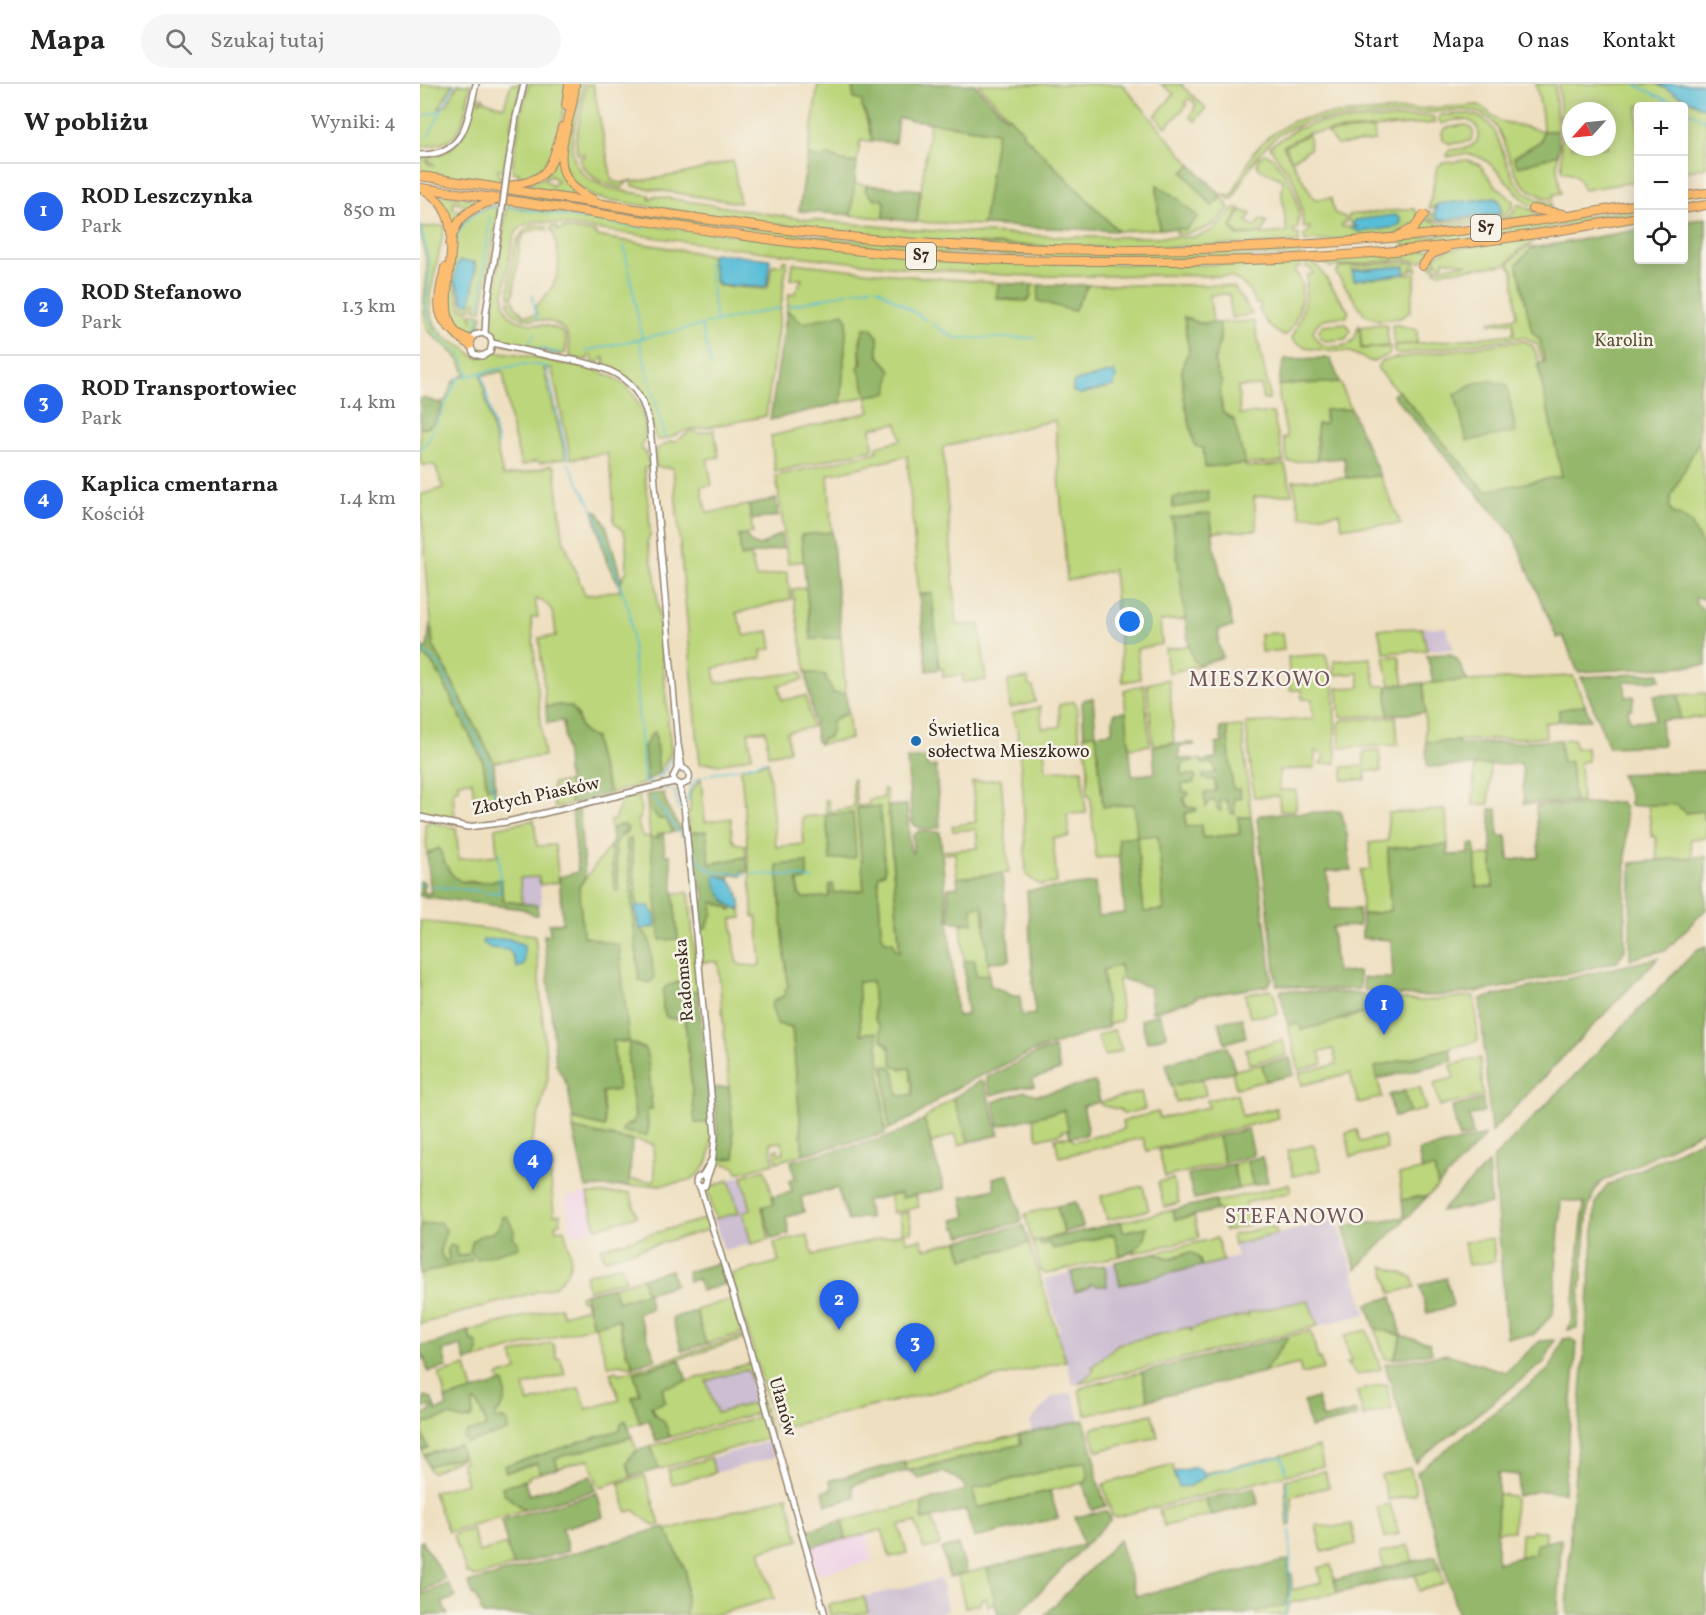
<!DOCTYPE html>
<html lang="pl">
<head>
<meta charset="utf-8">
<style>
  :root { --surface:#fff; --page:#f6f6f6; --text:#222; --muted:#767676; --line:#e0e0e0; --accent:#2563eb }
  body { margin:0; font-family:Vollkorn,serif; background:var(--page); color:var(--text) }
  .controls { position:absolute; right:18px; top:18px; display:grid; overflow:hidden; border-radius:6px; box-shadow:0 3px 15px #0003 }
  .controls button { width:54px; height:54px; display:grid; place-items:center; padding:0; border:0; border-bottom:2px solid var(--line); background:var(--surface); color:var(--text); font:30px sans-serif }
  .compass { position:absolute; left:1142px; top:18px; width:54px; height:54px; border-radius:50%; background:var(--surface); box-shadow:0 3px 15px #0003; rotate:243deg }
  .you { position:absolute; left:710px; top:538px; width:21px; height:21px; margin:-15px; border:4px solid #fff; border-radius:50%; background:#1a73e8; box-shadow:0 0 0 9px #1a73e833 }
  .badge { display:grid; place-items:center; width:39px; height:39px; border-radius:50%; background:var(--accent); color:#fff; font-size:20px; font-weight:700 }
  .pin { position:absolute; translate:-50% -50px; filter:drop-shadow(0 2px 3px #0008) }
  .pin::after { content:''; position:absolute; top:32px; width:21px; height:18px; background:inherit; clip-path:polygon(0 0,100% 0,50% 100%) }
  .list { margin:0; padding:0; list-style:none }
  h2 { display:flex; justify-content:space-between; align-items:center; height:78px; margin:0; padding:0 24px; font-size:26px }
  h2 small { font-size:20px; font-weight:400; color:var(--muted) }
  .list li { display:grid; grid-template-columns:39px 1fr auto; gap:18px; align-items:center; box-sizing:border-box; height:96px; padding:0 24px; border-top:2px solid var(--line) }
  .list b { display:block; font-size:22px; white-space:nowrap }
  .list p { margin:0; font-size:20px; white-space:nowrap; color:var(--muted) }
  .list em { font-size:20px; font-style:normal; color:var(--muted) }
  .icon { flex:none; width:33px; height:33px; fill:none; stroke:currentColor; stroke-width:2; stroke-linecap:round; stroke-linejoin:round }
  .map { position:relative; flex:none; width:1286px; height:1531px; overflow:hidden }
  header { display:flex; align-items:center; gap:36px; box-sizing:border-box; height:84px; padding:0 30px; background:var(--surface); border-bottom:2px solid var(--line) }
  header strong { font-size:28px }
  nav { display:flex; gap:33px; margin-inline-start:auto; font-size:21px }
  .search { width:420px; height:54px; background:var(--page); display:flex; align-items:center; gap:15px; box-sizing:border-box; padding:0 21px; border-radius:33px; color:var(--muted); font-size:22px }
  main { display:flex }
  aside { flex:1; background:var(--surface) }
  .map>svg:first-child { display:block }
</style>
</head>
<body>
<header>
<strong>Mapa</strong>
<div class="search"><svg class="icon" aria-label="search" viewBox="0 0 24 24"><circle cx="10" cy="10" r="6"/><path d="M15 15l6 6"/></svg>Szukaj tutaj</div>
<nav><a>Start</a><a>Mapa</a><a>O nas</a><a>Kontakt</a></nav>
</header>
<main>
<aside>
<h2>W pobliżu<small>Wyniki: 4</small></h2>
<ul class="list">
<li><span class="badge">1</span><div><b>ROD Leszczynka</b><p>Park</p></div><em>850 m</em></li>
<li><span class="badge">2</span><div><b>ROD Stefanowo</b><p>Park</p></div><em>1.3 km</em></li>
<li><span class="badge">3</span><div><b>ROD Transportowiec</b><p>Park</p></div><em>1.4 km</em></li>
<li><span class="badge">4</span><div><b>Kaplica cmentarna</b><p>Kościół</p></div><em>1.4 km</em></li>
</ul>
</aside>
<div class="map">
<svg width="1286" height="1531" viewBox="0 0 1286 1531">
  <rect width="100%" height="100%" fill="#f7f3e8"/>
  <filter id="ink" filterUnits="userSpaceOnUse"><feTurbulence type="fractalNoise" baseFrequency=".0167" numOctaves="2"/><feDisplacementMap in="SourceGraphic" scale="12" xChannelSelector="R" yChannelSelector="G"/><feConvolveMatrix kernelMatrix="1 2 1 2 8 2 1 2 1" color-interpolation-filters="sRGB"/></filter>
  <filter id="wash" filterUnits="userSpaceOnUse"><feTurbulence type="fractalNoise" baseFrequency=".008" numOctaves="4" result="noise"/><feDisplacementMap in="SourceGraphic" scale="24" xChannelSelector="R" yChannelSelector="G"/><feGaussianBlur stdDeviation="1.35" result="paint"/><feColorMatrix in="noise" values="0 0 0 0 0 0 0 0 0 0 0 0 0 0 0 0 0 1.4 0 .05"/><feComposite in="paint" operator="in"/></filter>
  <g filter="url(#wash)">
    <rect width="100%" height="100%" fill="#eedfc0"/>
    <!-- built -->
    <g fill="#efd0e6">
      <polygon points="160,1110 167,1110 176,1144 152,1151 145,1113 153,1111 156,1114"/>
      <polygon points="446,1450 453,1477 398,1490 390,1463"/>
    </g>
    <!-- industrial -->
    <g fill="#cdbed2">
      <polygon points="1025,543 1034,565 1007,566 1002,544"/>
      <polygon points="119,793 122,822 102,820 100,794"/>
      <polygon points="322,1092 332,1126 323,1128 331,1160 304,1166 294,1135 318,1129 309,1096"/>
      <polygon points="914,1136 918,1138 946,1230 653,1301 638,1248 640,1246 624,1195 695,1178 701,1201 817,1173 814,1161"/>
      <polygon points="326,1285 328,1287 337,1318 297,1329 286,1296"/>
      <polygon points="649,1309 653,1311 660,1337 612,1349 610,1338 633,1313"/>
      <polygon points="351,1357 355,1373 295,1389 291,1374"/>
      <polygon points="520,1495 528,1527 512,1531 449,1531 444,1513"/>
    </g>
    <!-- green -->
    <g fill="#bcd67c" stroke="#7c804d" stroke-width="1.5" fill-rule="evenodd">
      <path d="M0,0H33L19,24L27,21L38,0H51C42,38 46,60 0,63Z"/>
      <path d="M91,0H101L94,28L85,84L84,88L78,85V91L83,94L82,100L0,88V72L5,73L7,79L14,82L13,79L8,77L9,73C42,68 49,41 55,13L59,12V18H61L62,13L65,17L84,23Z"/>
      <path d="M109,0H147C144,25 139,71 121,89C115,95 99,97 90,100L91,96L96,95L99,91V89L93,88L92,85L101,29Z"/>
      <path d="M157,0H163C161,17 155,33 153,50C145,101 192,106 229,111L230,116L234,112L382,135L497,146L651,153H774C783,151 791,148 798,142C806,136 810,124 820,124L811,143L817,152L867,148L862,111L863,96L840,85L837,81L839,74L846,69C867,83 884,121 877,145L872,146L875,150L879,151V158L727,164L591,161L499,156L308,135L189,116L174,113L151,97L143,78Z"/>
      <path d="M166,0H173L192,97L201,99L213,96L206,99L202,104C184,100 170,95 160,78L159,75L165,72L164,70H157L156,55Z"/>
      <path d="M398,0H432L434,15L442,16C442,25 450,46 452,57H440L437,79L421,77L410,71L401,74L388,71Z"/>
      <path d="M558,0H702L771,81L764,89L792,122L802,112L809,124C796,143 780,149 757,150L755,145H767L737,102L739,145L698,147L601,49L602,47Z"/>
      <polygon points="741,0 763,0 762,2 786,24 775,37 770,33 776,21 769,14 765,19 767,21 746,43 735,32 754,10"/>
      <path d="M1116,0H1135L1137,47H1123L1121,57L1094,73L1098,82L1138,70L1137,84L1141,109L1134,110L1133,115C1070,104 1103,31 1046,26L905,35C852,41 835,71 813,115H809L804,110L812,111L833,69L848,53L873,37L901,31L1059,21L1080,37L1123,47L1122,31Z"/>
      <path d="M1139,0H1237L1286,25V83L1264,88V22H1250L1244,20L1239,22H1218V97L1164,106C1159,95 1156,87 1143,88L1142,86ZM1151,27H1187V63H1151Z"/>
      <path d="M1049,30C1097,37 1069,110 1132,119L1131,128C1125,126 1115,124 1109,120C1080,99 1072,59 1028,73L1027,70L1029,66C1035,65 1043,65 1049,63C1061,59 1062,42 1050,37C1041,34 1029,37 1021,40L1018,34L1022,31Z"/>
      <path d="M1010,32L1013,33L1015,39L888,49L863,62L894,115L911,114L914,129L925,133L926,138L922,140V143H933L936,147L977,143L936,136L933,141L928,136L929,131L990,125H994L998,130V137L979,149L971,151L885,158L884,151L888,148L890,143L884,144C881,124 880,107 869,89C864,80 853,71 850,62L876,45L901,38Z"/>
      <polygon points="510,38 577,48 563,141 497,138"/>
      <path d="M1044,41C1053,42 1056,50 1050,57L1030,60L1023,56L1022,49L1026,44Z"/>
      <polygon points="954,45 955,57 917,61 907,49"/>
      <polygon points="889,50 890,65 872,76 865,62"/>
      <polygon points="138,63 139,74 162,113 100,103 123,94 132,102 137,97 132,92 127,94 125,92"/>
      <polygon points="1047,76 1060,81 1074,100 1093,117 1093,123 1084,131 1026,138 1011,135 1007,130 1009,127 1013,132 1015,127 1017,134 1022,136 1080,129 1079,116 1075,114 1018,120 1014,123 1015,125 1009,124 1017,83 1023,79"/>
      <polygon points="313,77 320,119 213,102 212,98 262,90"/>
      <polygon points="434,99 447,101 445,105 453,114 463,116 465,119 464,134 431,131"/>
      <polygon points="89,108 421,155 763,169 880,164 880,171 717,176 515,169 342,152 88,114"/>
      <polygon points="11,109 64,116 48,124 43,120 34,117 33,125 39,127 42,124 45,127 30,144"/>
      <polygon points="1098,120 1115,128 1134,131 990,149 1006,135 1024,141 1087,133 1093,130"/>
      <path d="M87,121L257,145L590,179L774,181L881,178V183L876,184L874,188C890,195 878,245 864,252C851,246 844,237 839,225L841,222L840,220H836C830,206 824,197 809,193C735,188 661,195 587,191C430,182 274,159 118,137C109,138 100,142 95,150C91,159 83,209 84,218C85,223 87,228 90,231C105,249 155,229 145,269L140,271L79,259L70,244Z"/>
      <polygon points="79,122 62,226 55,225 57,218 55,217 51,225 44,223 36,199 44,218 50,219 56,183 55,179 34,199 41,224 49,228 53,236 52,229 62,231 58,247 49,252 36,248 20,220 36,146 49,130 67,123"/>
      <polygon points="1218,124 1218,130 1098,149 984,163 983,156 1168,132"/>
      <polygon points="821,126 831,130 827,138 836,143 840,135 847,138 843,148 818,151 812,143"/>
      <path d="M25,141L10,211L11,232L16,243L27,255L46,265L53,272L59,274L75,267V268C94,268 112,273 130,277C171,285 213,287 224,336C226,344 226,356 221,362L222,366L225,367L230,384H224L229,427L230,452L227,458L235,491L251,669L239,689L235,648L224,663L227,699L190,709L176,668L175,654C161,649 160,643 157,629L140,621L126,623L119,554L136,552C134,535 135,519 115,515L118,533L111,534L124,672L74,678L13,561L0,411L23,404L15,381H3L0,378V344H8L23,320L19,319L26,316C31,302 31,295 46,291C44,286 41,279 38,274C29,263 16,257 8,245C0,225 6,207 7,186C8,172 0,158 0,144ZM124,285H132L151,375L187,369L192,397L194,438L204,448L206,456L207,487L199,500L200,506L198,507C186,507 177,511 165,511L143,454L135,384L131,381L109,388L83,392L61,292L83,287L91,340L101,382L117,377L120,379L146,374Z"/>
      <path d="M117,141L126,142L127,146L117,145L104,150L100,159L93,213H89V205C92,184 90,145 117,141Z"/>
      <path d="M132,142L137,143L138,147L143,144L175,148L176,152L290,171L296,200L299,202L345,205L348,203L352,181H362L363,176L367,177L346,332L277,345C262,344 252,356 238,356C232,350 233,341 231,333C225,307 208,291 184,281V274H181L179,279L172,277V272L169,271L167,276L151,274C147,264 153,253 142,244C126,228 94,246 88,217L94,216L95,222L104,231H117L115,224C120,217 126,212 130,206C144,187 138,167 133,147L130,146Z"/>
      <polygon points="1116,153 1110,161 1101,164 1085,181 1019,188 1015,187 1015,184 1048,180 1024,176 1024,180 1019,181 1016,176 1015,182 1011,183 1011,175 1026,166"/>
      <polygon points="1109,163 1112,164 1097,180 1120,256 1125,279 1123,279 1117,260 1104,253 978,270 974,268 973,262 1094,250 1093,238 1071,240 1069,238 1093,234 1097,232 1093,187 1088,180 1102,166"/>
      <polygon points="1017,165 1001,178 985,175 910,183 898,176"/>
      <path d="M886,178L893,179L899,184L929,228L926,233C912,234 898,231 893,248L898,258C906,264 928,265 934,255C937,250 936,246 939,241L941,265L970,263L969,271L952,278L930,268L891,265L874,258L872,254C883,232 886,214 887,191L893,190L891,185L886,183Z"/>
      <polygon points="984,178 995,179 998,186 995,186 992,183 991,187 985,188 985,182 932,186 935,196 996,189 990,228 980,234 958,236 945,231 916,189 920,183"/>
      <path d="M373,179L489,192L579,199L576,214C586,215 601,220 610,214L612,201H619L618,217L663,209L668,201H793L814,203L832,230L811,234L809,210L790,211L793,240L779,239L764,233L769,268L764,277L762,288L764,314L775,362L814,336L803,329L794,274L795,266L800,258L799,239L834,237L849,307V316H843L841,302L818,303L820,330L853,329L864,378L826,380L825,383L865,381L872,410L834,413L837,446L793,448L790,430L753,434L767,535L740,537L742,560L717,565L720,595L703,598L693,486L647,497L635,336L523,363L537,541H560L566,596L543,598V591L523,593V585H519L512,510L499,511L487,372L408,391L412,448L381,451L384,477L368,479L356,392L457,368V362L481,356L477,339L451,344L453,365L355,388L351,352L450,328L446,312L421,319L427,235C420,236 386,240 382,239C375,237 373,230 367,227L369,210H374L382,195H371ZM444,244L458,253V271L468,282L440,281V256Z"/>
      <polygon points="925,239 931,246 926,255 906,257 900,253 899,246 903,241"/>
      <polygon points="963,240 967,242 968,262 942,264 940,243"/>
      <polygon points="974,240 997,246 997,259 975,261 972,243"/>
      <polygon points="1104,257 1113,262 1120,280 1118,281 1142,392 1065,407 958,285 958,281 961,278 975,274 1091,258"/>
      <polygon points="920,298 931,325 905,326 905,340 897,340 898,352 896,352 897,376 868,378 863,354 867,354 859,312 859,301"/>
      <polygon points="294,346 299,373 287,375 292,401 281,403 287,429 329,421 333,449 319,451 322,473 331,471 336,494 367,488 371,515 316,529 325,552 349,547 352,565 341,567 342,574 294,584 296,599 382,588 383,596 359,601 362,616 386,612 392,643 367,648 369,667 348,671 346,646 328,648 332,672 299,681 291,679 280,680 253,384 236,383 235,371 238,364 252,357 253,359 271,347 280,349"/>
      <polygon points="1279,357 1286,407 1286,470 1271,439 1254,432 1249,423 1251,412"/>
      <polygon points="960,392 981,440 922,443 919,429 881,433 873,397"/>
      <polygon points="386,504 391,555 421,553 426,610 413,609 405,591 386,588 372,505"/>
      <polygon points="1002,544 1007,566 964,569 958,545"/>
      <polygon points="862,549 864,566 841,568 840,550"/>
      <polygon points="769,562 774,577 780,581 748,589 745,565"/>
      <polygon points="0,568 11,578 20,592 63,678 67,704 75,703 76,713 54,715 52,697 38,698 38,706 33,707 35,736 0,729"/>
      <polygon points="906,570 914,605 916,679 900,680 905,673 895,666 895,684 859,686 859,706 876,706 876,724 874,727 860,727 859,712 834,713 826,639 893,635 892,615 882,615 882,606 870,606 868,573"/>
      <polygon points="979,572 984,600 970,601 964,573"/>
      <polygon points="950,574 956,602 967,602 968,631 920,633 917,604 940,603 938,589 914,591 914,577"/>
      <polygon points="1153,592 1165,621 1139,626 1139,637 1125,639 1126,653 1006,658 1003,599"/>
      <polygon points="608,594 609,602 613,603 615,618 590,624 588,597"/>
      <polygon points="749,595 754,659 733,661 727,600"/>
      <polygon points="724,601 730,661 709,664 704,606"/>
      <polygon points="1286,609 1286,633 1260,635 1259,611"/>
      <polygon points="654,617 656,620 660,659 658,661 624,666 626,687 662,685 666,729 647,730 649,753 633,754 637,799 620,801 606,791 603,707 597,645 592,630 620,623 622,644 640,643 639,621"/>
      <path d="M428,629L431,655L399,660L402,655L408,654C419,636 400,640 428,629Z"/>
      <polygon points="976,633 978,661 920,664 919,639 923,636"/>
      <polygon points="822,642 831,733 818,733 820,750 782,754 766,743 765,729 776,727 776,724 766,723 762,701 762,699 769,700 775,691 762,691 762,679 781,675 782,680 794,680 796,689 793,694 795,696 796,708 790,717 795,717 800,727 800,717 807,716 809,724 814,714 820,714 813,706 807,643"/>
      <polygon points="676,650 683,722 714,720 738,750 744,826 723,828 700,772 676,774 670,711 667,711 668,685 664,651"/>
      <polygon points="1154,655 1155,664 1167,663 1168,677 1160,678 1162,718 1154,718 1151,678 1142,678 1140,656"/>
      <polygon points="959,666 961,687 945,687 946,696 923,696 923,683 944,682 944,667"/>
      <polygon points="348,678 356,763 384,760 382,733 406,731 405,716 408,716 410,728 434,723 432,695 434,695 437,722 449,721 449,715 463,714 463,705 466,705 480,869 465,857 461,849 458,792 465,788 460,723 437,725 444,806 413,809 409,800 410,810 408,813 383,814 379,810 378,797 381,796 387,778 357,781 368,905 365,911 354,917 353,928 363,942 372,943 383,1070 357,1078 355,1066 358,1065 359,1070 363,1069 362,1058 350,1059 354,1079 317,1089 316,1083 295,1077 296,1073 303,1075 315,1074 298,878 282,878 279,848 287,843 292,818 308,823 311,826 314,824 321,824 322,834 312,835 316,877 320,881 337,882 341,880 337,833 333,833 321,684"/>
      <polygon points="1054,681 1070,681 1069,720 1053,721"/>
      <polygon points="281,694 285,738 311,734 312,754 315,759 325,761 326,773 289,780 286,747 269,749 267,729 270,728 270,709"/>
      <polygon points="581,695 589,789 537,794 535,769 525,770 525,767 558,764 556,745 533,747 532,742 556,738 552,698"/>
      <polygon points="149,698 150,720 136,724 134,722 132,700"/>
      <path d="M226,711H229L230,725L246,735L253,748L238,750V754H231L258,854L253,809H269L278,907L263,909L261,897L243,906V925L246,933L253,935L265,933L275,1039L291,1038C296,1106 263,1099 209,1102V1096L233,1097L235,1095L233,1060L153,1045V1035L185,1043L182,1008L198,1006L193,957L209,958L170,854L163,852L159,803L190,762L195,807H199L195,761L197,756L207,748L201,741L191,745L190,737L194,736L202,715L219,712L221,727L220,735L217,736L222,753L230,752ZM207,755H211L217,822L224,844L220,845L226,850L219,896ZM210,958L225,965L229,986L232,1025H227L228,1047L208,1040L213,1039L215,1033L208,977Z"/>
      <polygon points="1256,720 1266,729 1284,727 1283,735 1286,735 1286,754 1270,755 1272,773 1237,776 1236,753 1232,753 1228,721"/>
      <polygon points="1026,726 1028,761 968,764 970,827 942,831 941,786 951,785 949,759 968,757 968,729"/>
      <polygon points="114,736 117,762 135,761 139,798 120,801 119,793 100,794 102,820 83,817 81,796 61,798 39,797 34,794 22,775 21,770 11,767 7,770 5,740 9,738 36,744 39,775 77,771 75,744"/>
      <polygon points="1072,771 1073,803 1057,803 1055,772"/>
      <polygon points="563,822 569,890 556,892 554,877 544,877 541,840 553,839 552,823"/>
      <path d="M0,837L115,851L128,994L107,1075L132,1077L133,1085H130L134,1131L140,1130L141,1139L135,1140L136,1146L144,1145C151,1174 158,1181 134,1203L0,1240Z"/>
      <polygon points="701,881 702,895 698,895 702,936 688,941 683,886"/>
      <path d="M452,896L455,936L460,942L462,956C470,963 474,975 481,985L490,984L493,1011L478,1012L476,997L464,982L469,1045L465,1046L457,949L441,950L438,898Z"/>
      <polygon points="851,906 854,909 858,930 830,933 825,910"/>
      <polygon points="1054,912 1058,957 955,983 962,1013 938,1019 930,989 882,1001 879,989 917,980 913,965 899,968 903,980 879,986 868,941 879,939 881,946 980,921 979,915 1003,917"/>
      <polygon points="694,946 702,966 685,972 677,952"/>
      <polygon points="863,956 867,971 829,980 826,965"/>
      <polygon points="1060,974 1063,1012 1020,1022 1014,999 1034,994 1031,981"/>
      <polygon points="842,980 846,997 816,1004 812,987"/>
      <polygon points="782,994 786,1011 756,1018 752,1002"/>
      <polygon points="1000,1003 1006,1025 990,1029 984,1007"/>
      <polygon points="721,1008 725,1025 704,1030 701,1026 681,1021 680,1018"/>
      <polygon points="817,1010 822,1032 856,1024 858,1034 727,1067 723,1054 639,1073 635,1054 651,1053 653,1057 660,1056 704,1045 702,1038 709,1036 709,1035 738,1028 740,1034 789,1023 787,1016"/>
      <polygon points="533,1014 549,1058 539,1061 535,1050 511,1059 504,1035"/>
      <polygon points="644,1026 649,1046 642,1047 642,1049 618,1055 613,1034"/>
      <polygon points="937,1046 940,1058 964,1052 967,1065 931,1073 926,1049"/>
      <polygon points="798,1052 804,1079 745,1093 739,1066"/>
      <polygon points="892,1061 894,1062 901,1086 873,1092 867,1067"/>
      <polygon points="827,1076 833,1101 818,1105 813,1080"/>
      <polygon points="1014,1083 1018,1102 1008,1112 982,1116 979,1091"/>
      <polygon points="345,1085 354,1120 342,1123 349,1155 331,1160 323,1128 331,1125 322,1092"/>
      <polygon points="753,1095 759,1119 744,1123 738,1098"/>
      <polygon points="309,1096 319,1129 294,1135 296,1133 295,1130 293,1130 288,1104"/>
      <polygon points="869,1100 871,1108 825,1119 830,1141 805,1147 800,1126 797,1126 795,1118"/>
      <polygon points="723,1102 729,1126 687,1136 681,1112"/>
      <polygon points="210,1109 217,1132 176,1144 167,1110"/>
      <polygon points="481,1109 482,1114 496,1111 499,1123 473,1129 469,1112"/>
      <polygon points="637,1122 644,1150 612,1158 605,1130"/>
      <polygon points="753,1126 755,1136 774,1132 779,1154 713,1169 725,1153 727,1143 703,1148 701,1138"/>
      <polygon points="488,1128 492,1147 484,1149 486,1158 501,1155 504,1165 538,1157 544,1175 609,1159 646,1277 356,1345 311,1190 359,1178 354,1159 387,1151 393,1171 483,1149 479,1130"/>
      <polygon points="288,1134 291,1145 184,1175 181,1164"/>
      <polygon points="851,1142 855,1144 857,1150 814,1161 812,1151"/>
      <polygon points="695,1150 700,1172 626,1190 621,1187 613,1159 620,1157 620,1159 630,1160 633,1165"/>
      <polygon points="797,1154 803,1177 782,1182 779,1174 765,1169 750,1174 734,1169"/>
      <polygon points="1073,1154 1075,1177 1048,1181 1044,1158"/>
      <polygon points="201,1181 206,1196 168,1206 165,1191"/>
      <polygon points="963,1182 992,1193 995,1203 971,1209"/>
      <polygon points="222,1194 226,1209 197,1218 193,1203"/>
      <polygon points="165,1210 173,1242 56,1275 58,1265 56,1258 52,1258 48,1247 140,1223 143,1231 167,1224 165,1216 161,1216 160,1212"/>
      <polygon points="312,1215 322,1249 286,1260 276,1226"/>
      <polygon points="888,1216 898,1242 660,1299 674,1286 672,1283 698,1260 770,1243 770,1247 772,1247 772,1244 826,1231 828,1233 828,1229"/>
      <polygon points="198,1235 207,1272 210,1271 213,1283 199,1280 188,1282 175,1241"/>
      <polygon points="955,1244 982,1252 974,1275 965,1275"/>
      <polygon points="947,1246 961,1285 937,1291 927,1279 931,1278 924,1251"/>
      <polygon points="891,1247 898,1275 900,1274 903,1285 882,1290 879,1280 844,1288 869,1252"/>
      <polygon points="323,1252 324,1255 214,1289 220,1310 212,1313 220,1339 208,1343 206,1337 200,1346 84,1382 86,1388 117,1379 120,1389 109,1392 109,1395 82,1403 84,1409 104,1426 28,1448 13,1408 47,1399 41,1379 45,1377 43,1373 13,1388 9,1386 8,1382 42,1372 39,1361 4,1371 2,1366 8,1364 2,1346 3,1339 30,1332 44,1336 53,1331 52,1318 56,1317 66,1339 65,1344 45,1357 83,1335 76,1335 75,1331 80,1326 83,1298 80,1299 78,1292 97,1286 92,1270 131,1259 133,1260 137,1275 140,1274 145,1290 104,1302 108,1319 159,1304 167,1325 200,1316 190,1289 197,1287 198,1290 214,1286"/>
      <path d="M331,1279L335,1299H332L328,1287L326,1285L286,1297L297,1329L337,1318L333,1304L336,1303L345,1327L250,1353C245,1337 236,1337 231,1322L245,1318L242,1304Z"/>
      <polygon points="46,1282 53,1307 26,1315 19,1290"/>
      <polygon points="722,1288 728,1316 666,1331 659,1307 661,1304"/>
      <polygon points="966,1300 972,1325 943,1332 937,1307"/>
      <polygon points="732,1330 738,1353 677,1367 671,1347 673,1344"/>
      <polygon points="346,1331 352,1353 239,1385 231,1362"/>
      <polygon points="599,1351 601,1360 487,1387 485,1378"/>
      <polygon points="212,1353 217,1366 207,1379 211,1393 181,1403 177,1398 169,1375 138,1384 135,1374"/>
      <polygon points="899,1363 903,1382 696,1433 692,1432 683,1400 753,1381 755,1396 785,1392 785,1389"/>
      <polygon points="291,1374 295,1389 252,1400 248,1386"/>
      <polygon points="666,1377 668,1391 666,1398 557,1424 553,1405"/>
      <polygon points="990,1384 996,1407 994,1410 968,1416 961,1391"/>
      <polygon points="905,1387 909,1403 872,1412 871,1441 868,1442 865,1396"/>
      <polygon points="225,1392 240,1441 234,1442 214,1426 207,1428 199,1399"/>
      <polygon points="1077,1410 1093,1412 1095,1416 1093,1447 1077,1448"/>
      <polygon points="367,1412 379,1456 340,1467 354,1514 294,1531 266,1531 266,1488 246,1446"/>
      <polygon points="785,1415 791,1431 744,1442 739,1426"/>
      <polygon points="502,1418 502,1436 512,1434 520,1461 504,1465 495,1438 479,1442 487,1469 470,1473 462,1446 426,1455 422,1437"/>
      <polygon points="970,1420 979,1450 965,1453 957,1423"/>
      <polygon points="931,1440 936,1460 902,1468 896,1441 913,1443"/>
      <polygon points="52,1445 59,1468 87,1460 93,1482 55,1493 47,1489 33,1452 34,1450"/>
      <polygon points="1112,1447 1125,1447 1125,1458 1116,1460 1116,1469 1100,1473 1101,1450 1110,1450"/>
      <polygon points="988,1461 993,1477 964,1484 960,1469"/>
      <polygon points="911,1481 917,1509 870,1519 866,1531 836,1531 835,1527 865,1521 868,1513 869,1491 872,1490 872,1506 901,1499 898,1484"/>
      <polygon points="567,1484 576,1519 568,1522 566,1514 560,1516 560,1520 545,1523 538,1491"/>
      <polygon points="1020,1485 1024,1499 999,1507 995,1490"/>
      <polygon points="444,1513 448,1528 436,1531 410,1531 408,1521"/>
    </g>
    <!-- forest -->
    <g fill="#95b76c" stroke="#687045" stroke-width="1.5" fill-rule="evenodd">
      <polygon points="432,0 554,0 586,33 588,32 603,47 602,49 698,147 563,141 577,48 478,34 475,59 452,57 446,30 442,23 442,17 434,15"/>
      <polygon points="1123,47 1137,47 1139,61 1138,70 1098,83 1094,73 1121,57"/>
      <polygon points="388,71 401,74 409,71 421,77 437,79 431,131 379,127"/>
      <polygon points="771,81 802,112 792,122 763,88"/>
      <polygon points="447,101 500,106 497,138 464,134 465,119 463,116 453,114 445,106"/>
      <polygon points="737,101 757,114 778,133 767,145 739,145"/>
      <polygon points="1286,134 1286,285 1279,301 1279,357 1251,412 1249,423 1254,431 1259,431 1271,439 1286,470 1286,515 1275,514 1276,519 1286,528 1286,581 1158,588 1143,552 1137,554 1093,451 973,311 979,307 1065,407 1142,392 1118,280 1125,278 1120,256 1112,248 1097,180 1112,164 1218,146 1218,176 1264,176 1264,138"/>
      <polygon points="579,199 612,201 610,214 606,217 576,214"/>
      <polygon points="619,201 668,201 654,227 618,217"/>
      <path d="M367,227C373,229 377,236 383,239L424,229L427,235L421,319L350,336Z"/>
      <path d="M764,233L779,239H799C805,263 785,273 802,298C798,308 801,319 803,329L814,336L825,380L785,383L783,364L775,362L764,314L762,288L764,277L769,267Z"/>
      <path d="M444,244H451L458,253V271L471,286L468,309L447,312L438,283L442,278C439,266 439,256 444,244Z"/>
      <polygon points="910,274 920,298 859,301 860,291 865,275"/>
      <polygon points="1061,297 1071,297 1087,301 1096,348 1047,357 1035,311 1050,301"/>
      <path d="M3,314L23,320C17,333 15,345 0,344V315Z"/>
      <polygon points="931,325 960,392 926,394 924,374 897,376 897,340 905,340 905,326"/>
      <polygon points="788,407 789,418 753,424 752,414"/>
      <polygon points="356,415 358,432 331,436 329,421"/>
      <polygon points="173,426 177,427 186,441 202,497 199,500 187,479"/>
      <polygon points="790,429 795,467 813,543 799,545 798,560 803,573 780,581 774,577 769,562 752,434"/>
      <polygon points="412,448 421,553 391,555 381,451"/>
      <path d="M361,450L363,464L321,473L319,451H326L330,458L339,462C347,460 352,453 361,450Z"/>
      <polygon points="512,509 519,585 507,587 499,511"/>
      <path d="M11,540L13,561L74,678L75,703L67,704L63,678L20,592L11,578L0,568V562L6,565C10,557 7,548 11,540Z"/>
      <polygon points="1030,570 1037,575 1047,596 1013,599 1007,571"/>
      <path d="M386,588L405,591L413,609L426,610L428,629C401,640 419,636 408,654L402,655L399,660L397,658Z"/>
      <polygon points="1239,589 1240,596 1204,598 1206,613 1214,612 1212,625 1208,625 1210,637 1235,636 1234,611 1259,611 1260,635 1241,636 1243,661 1189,663 1161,593"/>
      <polygon points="1003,599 1005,629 968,631 967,602"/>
      <path d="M673,614L676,650L692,648L694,629L706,628L712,692L735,689L733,661L774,659V661L761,662L759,665V675L773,674V675L770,678L762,679V691H775L776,694L773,699L762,700L763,708H768L769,711L763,715L766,723L777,725L776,727L765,729L766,743L781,741L783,754L820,750L818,733H831L852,895L847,902L776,913V915L732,928L730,903L702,895L700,881L683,886L688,943L612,968L553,995L529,1008L495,1032L469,1045L464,982H469L475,989L478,1012L493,1011L490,984L481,985L473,982L469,961L462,956L460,942L455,936L452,897L438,898L441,950L457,948L465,1050L383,1070L372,943L357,940L351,921L354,917L365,911V905L368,904L357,781L387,778V796L378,797V810L383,814L408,813L410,810L409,800H413L414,809L444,806L437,724L460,723L465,788L458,792L461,849L465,857L473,858L475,865L480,868L468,722L487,721L490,766L493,769V752L499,747L520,748L537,932L547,931L544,877L555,876L556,892L569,890L570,901L593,912H600L602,932L615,930L607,807L675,799L678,832L705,829L698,754L717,752L714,720L683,723L676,650L664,651L662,619L664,616ZM738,751L744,826L724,828L717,753Z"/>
      <path d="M140,621L152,623C163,637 154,647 175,654L176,668L190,709L150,720L143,637L127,639L126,623Z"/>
      <polygon points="1165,621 1171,636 1139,637 1139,626"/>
      <polygon points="807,643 813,705 819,705 821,714 814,715 815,730 811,729 807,716 800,717 801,727 798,726 795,717 790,717 786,723 784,708 796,707 795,696 783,695 783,691 796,689 794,680 782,680 782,677 796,675 796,660 802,659 800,644"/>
      <polygon points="235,648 239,689 227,697 224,663 232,649"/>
      <polygon points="1140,656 1142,678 1151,678 1154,718 1104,720 1102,680 1007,683 1006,658 1038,657 1038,660"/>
      <path d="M506,673L507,683L516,682L520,743C510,745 498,747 492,738L487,675Z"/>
      <polygon points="1286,687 1286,735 1283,735 1283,727 1266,729 1256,720 1210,722 1210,712 1200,690"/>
      <path d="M244,709C245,724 255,733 261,747L253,748L246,735H239L230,725L228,710Z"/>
      <path d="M1201,718L1205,725L1206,740L1205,866L1197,878C1114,896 1029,924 944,906L943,894H973L971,856L942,854V831L970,827L968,764L1028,761V771L1049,770V760H1055L1057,803H1073L1070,725H1077L1078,752H1087L1089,776L1119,773L1116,722Z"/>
      <polygon points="159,725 165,794 159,803 163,852 199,861 209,958 225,965 228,976 232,1025 227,1025 228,1047 226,1052 202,1048 203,1044 213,1039 215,1033 208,977 209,958 193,957 198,1006 182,1008 185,1043 153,1035 148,1003 136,980 124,851 130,851 129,840 143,839 139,793 158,788 152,726"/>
      <polygon points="921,727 927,751 931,786 907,787 910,825 939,825 939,842 912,843 916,888 939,888 940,905 911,906 857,901 837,734 840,731"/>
      <polygon points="433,729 436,771 434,774 410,776 406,731"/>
      <polygon points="201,741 205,741 208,745 197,756 195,761 199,807 195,807 190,762 192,760 191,745"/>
      <polygon points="286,747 290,780 326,773 328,788 322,787 322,791 310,791 309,795 303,792 297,803 314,824 311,827 308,823 292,818 293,830 291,832 287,843 279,848 276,822 284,816 286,812 281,804 275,779 271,776 269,749"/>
      <polygon points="243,749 245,771 250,771 258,855 240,856 230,754 238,754 238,750"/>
      <polygon points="206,755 211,755 217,822 215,824 219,843 226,850 230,858 234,895 229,899 219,896"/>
      <path d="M19,764C33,804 42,801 81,796L83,817L117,821L118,831H114L103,825L0,812V797L4,798V809H11L7,770Z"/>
      <polygon points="1286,772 1286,825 1246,866 1210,875 1211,779"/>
      <polygon points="582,789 590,875 588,877 568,878 563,822 552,823 553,839 530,838 528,804 538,803 537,794"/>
      <polygon points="1286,862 1286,1045 1180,1099 1175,1106 1168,1125 1157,1244 1148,1246 1152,1235 1164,1119 1141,1116 1133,1230 1113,1251 1087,1253 1073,1075 1278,865"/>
      <polygon points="1238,874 1071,1048 1060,915"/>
      <polygon points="262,897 263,908 278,907 291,1038 275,1039 265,934 253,935 246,933 243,925 243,906 247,902"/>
      <polygon points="862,906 927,909 979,914 981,921 958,928 928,932 914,938 881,946 879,939 868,941 860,908"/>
      <polygon points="739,929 747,952 727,958 721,936"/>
      <polygon points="822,934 826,953 805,959 799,938"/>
      <polygon points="807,962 815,987 751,1002 746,979"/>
      <polygon points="634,964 640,986 613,995 614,1002 605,1002 571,1011 566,994 617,969"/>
      <polygon points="1030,964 1033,977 957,995 955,983"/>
      <polygon points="870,974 874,991 846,997 842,980"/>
      <polygon points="560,997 564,998 579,1051 549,1058 533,1014"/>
      <polygon points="675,998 680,1018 663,1022 668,1044 665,1051 650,1053 644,1026 579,1042 573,1018 605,1007 617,1011"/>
      <polygon points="309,1003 315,1074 303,1075 296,1073 298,1057 294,1004"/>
      <polygon points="984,1007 990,1029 974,1033 969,1011"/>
      <polygon points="1063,1015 1064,1028 1049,1032 1053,1051 1039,1054 1032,1023"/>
      <path d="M504,1035L524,1105L482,1114L480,1109L446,1117L450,1134L445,1135L444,1133L428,1137L417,1104L381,1113L384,1128L366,1133L369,1150L352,1155L342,1123L354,1120L352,1113L372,1108L369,1097L375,1094L371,1077C415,1064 465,1061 504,1035Z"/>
      <polygon points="153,1045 212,1057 209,1102 166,1104"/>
      <polygon points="828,1045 834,1071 804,1079 798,1052"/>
      <polygon points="1066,1051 1018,1102 1014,1084 1002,1086 998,1067"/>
      <polygon points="1286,1053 1286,1531 1147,1531 1150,1451 1176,1118 1183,1106 1188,1101"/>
      <polygon points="842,1073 848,1098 833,1101 827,1076"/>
      <polygon points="813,1080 818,1105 774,1115 768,1091"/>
      <polygon points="1068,1080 1071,1120 1021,1127"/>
      <polygon points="589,1090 602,1135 600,1138 542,1152 540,1151 538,1144 535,1144 533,1136 546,1133 542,1113 575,1105 573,1094"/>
      <polygon points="1001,1112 1002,1114 1008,1112 936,1185 923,1142 984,1133 982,1116"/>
      <polygon points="795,1116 797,1126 755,1136 753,1126"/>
      <polygon points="656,1118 663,1143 644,1148 637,1122"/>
      <path d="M87,1132L94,1147L93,1153L98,1158L99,1163L57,1175L50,1167C51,1164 51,1160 53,1157C60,1146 78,1157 82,1133Z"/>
      <polygon points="20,1138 26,1146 20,1167 25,1178 29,1175 27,1164 31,1161 36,1163 38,1172 48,1170 53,1176 0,1190 0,1141"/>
      <path d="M701,1138L703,1148L727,1143C727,1158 714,1168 700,1172L694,1150L633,1165L630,1160L620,1161V1157Z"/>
      <polygon points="603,1141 609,1159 543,1175 538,1157"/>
      <path d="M734,1169C739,1170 743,1173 748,1174C762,1176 773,1157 782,1182L700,1201L695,1178Z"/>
      <polygon points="302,1178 308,1199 281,1207 278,1195 269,1197 267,1188"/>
      <polygon points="685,1181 687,1202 678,1202 671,1200 668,1204 655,1208 651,1188"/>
      <polygon points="251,1186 255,1201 227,1209 231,1225 217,1229 236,1275 213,1282 210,1272 208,1272 198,1235 173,1242 165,1210 193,1203 198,1218 226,1209 222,1194"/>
      <polygon points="1026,1194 1033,1222 1007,1229 1000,1201"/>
      <polygon points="972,1213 982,1252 1010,1259 1012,1269 974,1275 982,1252 955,1244 947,1220"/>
      <polygon points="276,1227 286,1260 262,1267 252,1234"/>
      <path d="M48,1247L52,1258H56L58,1265L56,1275L46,1278L41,1262L23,1267L27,1283L8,1288L4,1273H0V1262C17,1261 32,1252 48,1247Z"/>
      <polygon points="869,1252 844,1288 728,1316 722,1288"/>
      <polygon points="1151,1254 1157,1259 1144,1408 1118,1407 1097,1412 1099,1391 1078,1389 1077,1479 1115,1469 1116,1460 1141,1455 1138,1531 1038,1531 997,1388 1127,1287 1134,1277 1143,1255"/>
      <polygon points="1135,1256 1124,1278 995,1379 965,1280 1027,1270 1086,1288 1120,1257"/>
      <polygon points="260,1276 267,1297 242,1304 245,1318 231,1323 234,1330 244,1337 250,1353 236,1357 229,1336 220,1339 212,1313 220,1310 214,1289"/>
      <path d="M84,1298C87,1311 86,1322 75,1331L76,1335H83L88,1338V1347L47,1359L43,1353L48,1348L65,1344L66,1339L57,1318H53V1331L51,1334L44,1336L30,1332L3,1340L2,1347L8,1364L2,1366L0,1361V1331L9,1328L11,1326L10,1322L4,1324L2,1322L5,1312L11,1314L16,1327L27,1323L25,1315Z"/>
      <polygon points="897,1314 903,1335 936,1327 937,1333 890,1344 884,1318"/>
      <polygon points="206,1336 212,1353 135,1374 138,1384 120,1389 117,1379 86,1388 84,1382 200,1346 201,1339"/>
      <path d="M664,1336L676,1379L677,1396L686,1422L671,1426L663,1399L666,1398L668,1391L666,1377L553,1405L557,1424L630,1407L638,1434L554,1454L546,1426L502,1436V1418L546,1406C543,1395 532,1393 523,1388L499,1395L490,1387L601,1360L599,1351Z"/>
      <polygon points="39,1361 42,1372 8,1382 4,1371"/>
      <path d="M231,1362L239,1385L211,1393L207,1379C212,1368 220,1365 231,1362Z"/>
      <polygon points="485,1378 487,1387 432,1401 435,1414 406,1421 403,1407 412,1405 410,1396"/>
      <polygon points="171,1392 176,1406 104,1426 84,1409 82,1403 104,1396 109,1411"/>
      <polygon points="835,1403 838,1420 791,1431 785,1415"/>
      <polygon points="177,1409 183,1433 142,1444 148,1467 93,1482 81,1436"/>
      <polygon points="686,1427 691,1435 597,1531 578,1531 567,1484 663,1461 655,1433"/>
      <polygon points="422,1437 426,1455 390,1463 384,1447"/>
      <polygon points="245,1443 266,1488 266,1531 63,1531 55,1511 53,1511 48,1499"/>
      <polygon points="699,1456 716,1512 869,1476 868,1513 865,1521 820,1531 625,1531"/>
      <polygon points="2,1457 25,1495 0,1509 0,1458"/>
      <polygon points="538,1461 547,1489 529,1493 522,1465"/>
      <polygon points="1016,1472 1020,1485 917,1509 914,1496"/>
      <polygon points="28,1500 36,1513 22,1519 28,1531 0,1531 0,1511"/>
    </g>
    <!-- water -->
    <g fill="#59bed8" stroke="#4a747b" stroke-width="1.5">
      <polygon points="1237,0 1286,0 1286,25"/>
      <polygon points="1074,114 1080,118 1081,127 1077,130 1019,136 1016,133 1015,127 1018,124 1014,123 1018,120"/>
      <polygon points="975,131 980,133 981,138 977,143 940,148 932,145 933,143 937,143 932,140 936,136"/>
      <polygon points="294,169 349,175 350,176 347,201 344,203 299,201 296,197 291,172"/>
      <polygon points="40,177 53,178 56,183 51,218 49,220 44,218 36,199 34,199 37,180"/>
      <polygon points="985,182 984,190 934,196 932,187"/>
      <polygon points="694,288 696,293 694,302 661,310 653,308 653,300 656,297"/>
      <path d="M294,792C312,790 322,810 320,826C306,823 296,805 294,792Z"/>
      <polygon points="217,822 229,822 235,832 236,843 220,845 215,824"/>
      <polygon points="76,855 89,855 104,861 104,881 97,884 93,872 88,866 70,864 62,858 63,856"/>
      <polygon points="775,1383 783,1387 785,1392 771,1402 759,1403 754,1390 756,1388"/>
    </g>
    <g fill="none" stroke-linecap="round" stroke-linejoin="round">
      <!-- stream -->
      <g stroke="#59bed8" stroke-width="1.5">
        <polyline points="1214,0 1258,22"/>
        <polyline points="1264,25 1286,37"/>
        <polyline points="0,33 19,27"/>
        <polyline points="8,53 35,0"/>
        <polyline points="85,123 224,144"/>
        <polyline points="0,139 10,182 6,218 7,231 18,251 40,270 49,291"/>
        <path d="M35,160C41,137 56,123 80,123"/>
        <polyline points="204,161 222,254"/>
        <polyline points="288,177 296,238"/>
        <polyline points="457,204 506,236"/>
        <polyline points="434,207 452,203"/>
        <polyline points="112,211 117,235"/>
        <polyline points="370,222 430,208"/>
        <polyline points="60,223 70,132"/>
        <polyline points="512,240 535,254 617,254"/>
        <polyline points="282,242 291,282"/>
        <polyline points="38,244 50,248 56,244 59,232"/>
        <polyline points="219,256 245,354"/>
        <polyline points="107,261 116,249"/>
        <polyline points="113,263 139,269"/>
        <polyline points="165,267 359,224"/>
        <polyline points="62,290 78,361"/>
        <polyline points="0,366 9,355 38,294 103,280 126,282 127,285 148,375"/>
        <polyline points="148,379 176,431 210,529 224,699 231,698"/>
        <polyline points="0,565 21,583 70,682 74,720"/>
        <polyline points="323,683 346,677"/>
        <polyline points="291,690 318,684"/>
        <polyline points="286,692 287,691"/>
        <polyline points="236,696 241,692 252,674"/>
        <polyline points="243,704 250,705"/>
        <polyline points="253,707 255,708 259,726"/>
        <polyline points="233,714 262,753"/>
        <path d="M267,718C268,707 271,697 282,693"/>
        <polyline points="271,765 286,784 296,788 326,790"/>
        <polyline points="332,790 367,791 393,795"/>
        <polyline points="0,800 3,801"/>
        <polyline points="10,802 59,807"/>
        <polyline points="64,808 80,809 79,768"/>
        <polyline points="785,1391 858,1373 862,1373 866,1389"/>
        <polyline points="867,1397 870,1441"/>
        <polyline points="863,1531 870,1514 870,1446"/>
      </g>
    </g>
  </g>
  <g filter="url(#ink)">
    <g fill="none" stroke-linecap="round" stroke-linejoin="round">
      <!-- tertiary casing -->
      <g stroke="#94846f" stroke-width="8">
        <g id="tertiary">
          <path d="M0,71C46,71 47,36 56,0"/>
          <polyline points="87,88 96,33 104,0"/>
          <polyline points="65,250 66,229 81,133"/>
          <path d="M72,259L70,268L62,272L54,270L50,261L54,251L63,249L70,253L72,259C92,263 111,268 131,272C180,281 220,286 230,343L258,660L257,685L253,693L256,699L262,701L268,698C271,692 269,686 262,684L258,660"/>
          <polyline points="259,701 264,721 295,1052 292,1080 287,1094"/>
          <polyline points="0,733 48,743 87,738 254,698"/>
          <polyline points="283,1091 287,1094 285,1102 280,1103 276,1099 277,1094 283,1091 292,1075"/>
          <polyline points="280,1103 328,1259 405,1531"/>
        </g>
      </g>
      <!-- motorway casing -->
      <g stroke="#94846f" stroke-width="10">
        <g id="motorway">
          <path d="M155,0C153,43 117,91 172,115"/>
          <polyline points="146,22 149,0"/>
          <path d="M0,92C150,114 300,141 451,155C531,163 611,165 691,166C868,166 1044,153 1218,120"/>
          <path d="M88,102C131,97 132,81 142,43"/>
          <path d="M0,104C151,123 300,152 451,168C552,178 652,177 753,177C908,178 1066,161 1218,133"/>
          <path d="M2,104C10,110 18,114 23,123C50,166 0,232 50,261"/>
          <polyline points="1264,112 1286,109"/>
          <polyline points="1112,125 1143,130"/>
          <polyline points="1264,125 1286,121"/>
          <polyline points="980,151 994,144 1004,131"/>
          <path d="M30,161C36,132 49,124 76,116"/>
          <polyline points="1002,182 1012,170 1027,164"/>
          <path d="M25,184C17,218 11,241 51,256"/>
        </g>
      </g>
      <!-- tertiary -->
      <use href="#tertiary" stroke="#fff" stroke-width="5"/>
      <!-- motorway -->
      <use href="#motorway" stroke="#fdbd6f" stroke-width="8"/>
      <!-- tertiary-bridge casing -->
      <g stroke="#94846f" stroke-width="8" stroke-linecap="butt">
        <polyline id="tertiary-bridge" points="81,133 87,88"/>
      </g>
      <!-- tertiary-bridge -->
      <use href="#tertiary-bridge" stroke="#fff" stroke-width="5"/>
    </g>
  </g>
  <!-- markers -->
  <circle fill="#1f6fb2" stroke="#f7f3e8" stroke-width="2" cx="496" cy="657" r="6"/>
  <g text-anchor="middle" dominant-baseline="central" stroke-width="5" stroke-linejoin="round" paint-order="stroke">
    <!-- shield labels -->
    <g fill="#f7f3e8" stroke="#73665b" stroke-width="1.5">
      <rect x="1051" y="131" width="30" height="26" rx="4.5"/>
      <rect x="486" y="159" width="30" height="26" rx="4.5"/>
    </g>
    <g font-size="16" font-weight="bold" fill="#3b2a1e">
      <text x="1066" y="144">S7</text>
      <text x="501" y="172">S7</text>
    </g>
    <!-- park labels -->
    <g font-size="18" fill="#5b5536" stroke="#f7f3e8">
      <text x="1204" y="257">Karolin</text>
    </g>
    <!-- poi labels -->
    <g font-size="18" fill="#3b2a1e" stroke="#f7f3e8" text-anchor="start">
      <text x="508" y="647">Świetlica<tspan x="508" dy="21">sołectwa Mieszkowo</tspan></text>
    </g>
    <!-- street labels -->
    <g font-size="18" fill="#3b2a1e" stroke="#f7f3e8">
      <text transform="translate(116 713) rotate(-12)">Złotych Piasków</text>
      <text transform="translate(265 896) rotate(-95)">Radomska</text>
      <text transform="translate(362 1323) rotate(74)">Ułanów</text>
    </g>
    <!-- quarter labels -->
    <g font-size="21" letter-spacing="1.5" fill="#73565c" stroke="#f7f3e8">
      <text x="840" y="596">MIESZKOWO</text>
      <text x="875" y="1133">STEFANOWO</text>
    </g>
  </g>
</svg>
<div class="controls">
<button>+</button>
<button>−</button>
<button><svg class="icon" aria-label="locate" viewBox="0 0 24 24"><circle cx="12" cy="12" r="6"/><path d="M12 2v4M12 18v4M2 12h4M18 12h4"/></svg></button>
</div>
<svg class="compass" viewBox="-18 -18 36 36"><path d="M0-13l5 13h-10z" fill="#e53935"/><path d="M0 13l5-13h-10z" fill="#767676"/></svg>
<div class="you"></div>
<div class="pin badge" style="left:964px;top:951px">1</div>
<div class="pin badge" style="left:419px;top:1246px">2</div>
<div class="pin badge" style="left:495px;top:1289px">3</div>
<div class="pin badge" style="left:113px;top:1106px">4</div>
</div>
</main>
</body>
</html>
